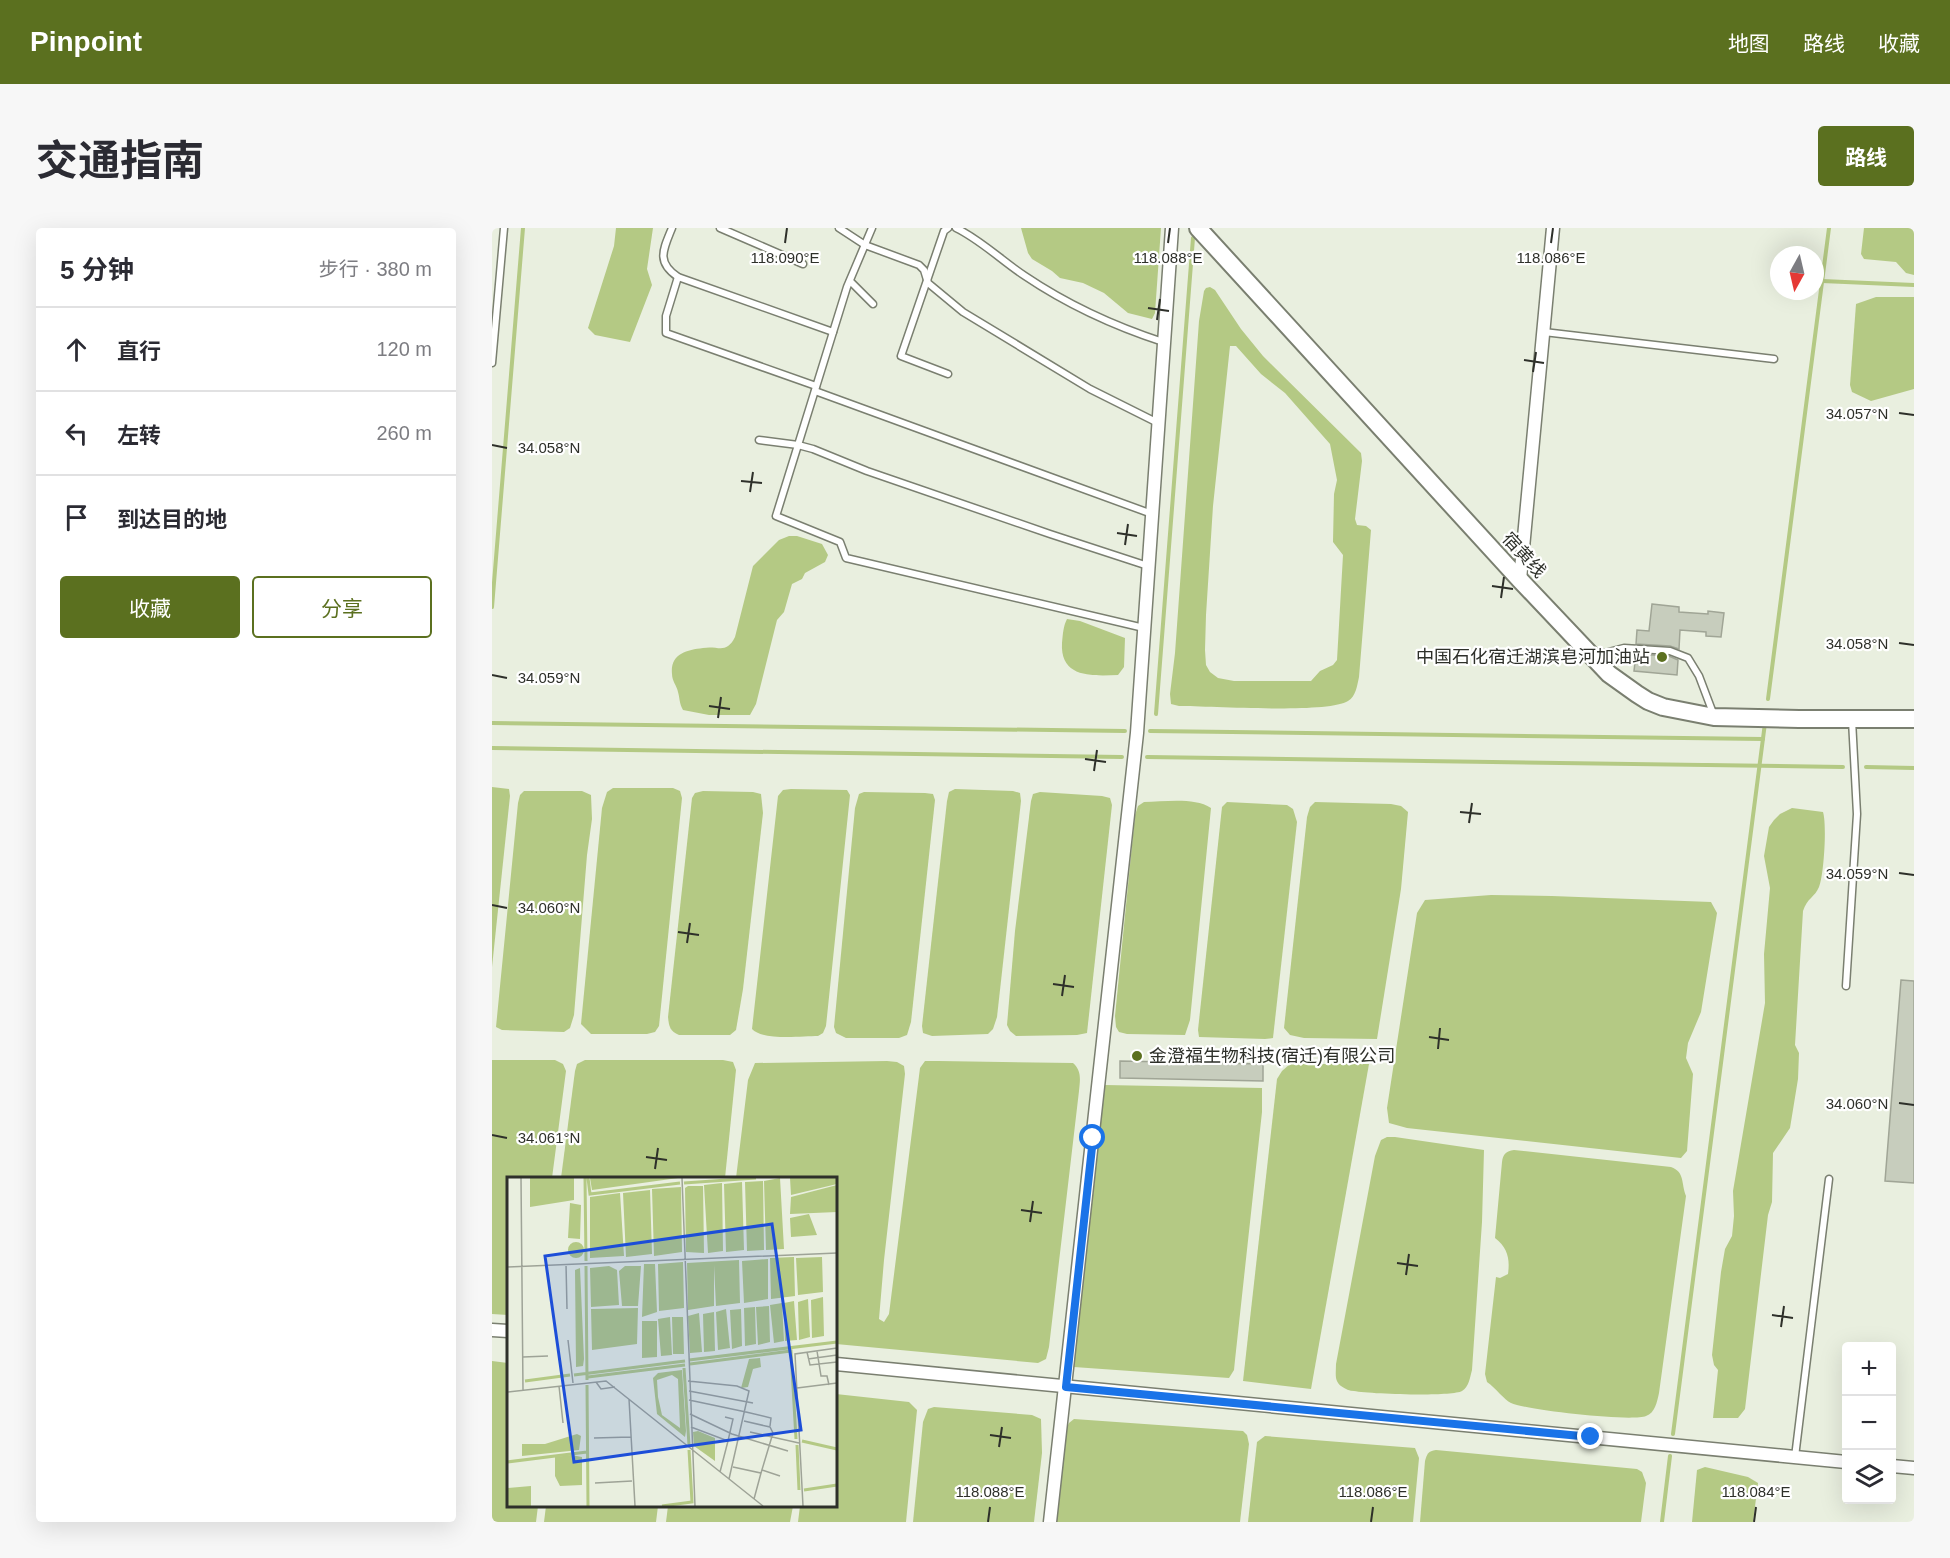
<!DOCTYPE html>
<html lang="zh">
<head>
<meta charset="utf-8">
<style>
  :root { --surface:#fff; --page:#f7f7f7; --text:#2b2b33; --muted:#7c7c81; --line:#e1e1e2; --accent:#5b701f }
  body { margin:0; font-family:Arial,"Noto Sans SC",sans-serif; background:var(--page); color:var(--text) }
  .controls { position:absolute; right:18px; bottom:18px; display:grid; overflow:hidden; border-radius:6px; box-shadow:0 6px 24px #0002 }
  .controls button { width:54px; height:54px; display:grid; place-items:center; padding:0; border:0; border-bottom:2px solid var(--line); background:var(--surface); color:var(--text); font:30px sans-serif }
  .compass { position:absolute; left:1278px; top:18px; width:54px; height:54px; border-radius:50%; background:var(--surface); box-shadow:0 6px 24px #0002; rotate:188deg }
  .stop { position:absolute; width:18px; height:18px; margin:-14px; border:4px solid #1a73e8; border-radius:50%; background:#fff }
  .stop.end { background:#1a73e8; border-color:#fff; box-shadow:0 2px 6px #0008 }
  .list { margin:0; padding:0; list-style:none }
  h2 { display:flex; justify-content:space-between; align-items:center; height:78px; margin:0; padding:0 24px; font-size:26px }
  h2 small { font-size:20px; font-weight:400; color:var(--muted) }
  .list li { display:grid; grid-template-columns:39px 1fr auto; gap:18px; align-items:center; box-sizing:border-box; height:84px; padding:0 24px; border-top:2px solid var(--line) }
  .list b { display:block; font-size:22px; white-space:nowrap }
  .list em { font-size:20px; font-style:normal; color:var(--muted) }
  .actions { display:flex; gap:12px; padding:18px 24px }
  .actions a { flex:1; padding:14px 0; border:2px solid var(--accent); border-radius:6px; text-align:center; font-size:21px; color:var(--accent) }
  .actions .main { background:var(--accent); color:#fff }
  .icon { flex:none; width:33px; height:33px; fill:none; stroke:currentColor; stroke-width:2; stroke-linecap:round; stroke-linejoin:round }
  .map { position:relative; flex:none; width:1422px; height:1294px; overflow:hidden; border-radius:6px }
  header { display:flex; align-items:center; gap:36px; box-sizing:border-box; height:84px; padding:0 30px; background:var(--accent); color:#fff }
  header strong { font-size:28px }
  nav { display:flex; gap:33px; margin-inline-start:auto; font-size:21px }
  .intro { display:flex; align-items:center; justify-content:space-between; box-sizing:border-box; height:144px; padding:0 36px }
  h1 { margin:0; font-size:42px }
  .button { padding:15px 27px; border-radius:6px; background:var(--accent); color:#fff; font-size:21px; font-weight:700 }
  main { display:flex; gap:36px; padding:0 36px }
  aside { flex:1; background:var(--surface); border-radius:6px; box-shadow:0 6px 24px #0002 }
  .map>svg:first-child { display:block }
</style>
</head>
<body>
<header>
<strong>Pinpoint</strong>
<nav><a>地图</a><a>路线</a><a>收藏</a></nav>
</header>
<div class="intro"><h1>交通指南</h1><a class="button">路线</a></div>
<main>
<aside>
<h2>5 分钟<small>步行 · 380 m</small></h2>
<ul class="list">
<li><svg class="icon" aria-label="ahead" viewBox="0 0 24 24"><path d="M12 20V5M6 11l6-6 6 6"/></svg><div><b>直行</b></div><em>120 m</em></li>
<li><svg class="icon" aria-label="left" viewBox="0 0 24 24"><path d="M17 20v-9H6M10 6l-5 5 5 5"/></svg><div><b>左转</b></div><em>260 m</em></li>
<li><svg class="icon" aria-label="arrive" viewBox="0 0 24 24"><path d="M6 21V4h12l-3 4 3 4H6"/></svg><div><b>到达目的地</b></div></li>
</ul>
<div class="actions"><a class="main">收藏</a><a>分享</a></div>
</aside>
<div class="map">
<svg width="1422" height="1294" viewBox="0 0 1422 1294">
  <rect width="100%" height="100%" fill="#e9efdf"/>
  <!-- water -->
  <g fill="#b4c984" fill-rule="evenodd">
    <polygon points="124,0 161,0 155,41 160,57 138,114 103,107 96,100 122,18"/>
    <polygon points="529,0 669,0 663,85 660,91 636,85 612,65 591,55 568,50 560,43 540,31 536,25"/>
    <polygon points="1372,0 1422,0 1422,47 1414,45 1404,34 1372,31 1369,26"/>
    <path d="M718,59L723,62L749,101L771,128L869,225L870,233L863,291L865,297L874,298L879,302L867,449C865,458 864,468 856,473C836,486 717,478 687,478L679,476L678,466L683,425L707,93L712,63L714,60ZM738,118H744L769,146L793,165L838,216L845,252L842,266L841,314L851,327L845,432L841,437L828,443L819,453H742L726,450L718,444L714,437L713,422L714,387L721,278Z"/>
    <polygon points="1384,69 1422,69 1422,161 1379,173 1360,164 1358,157 1364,76"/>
    <path d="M297,308H305L330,316L336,327L333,334L313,345L310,351L300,356L292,384L285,392L264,476L258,487H217L191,482C187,475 188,471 186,464C185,458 180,453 180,446C178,426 194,422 211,420C226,417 234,427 243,409L261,338L287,312Z"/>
    <path d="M575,391L588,393L633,410L632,439L626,447C600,448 568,450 570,415C571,406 571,399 575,391Z"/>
    <polygon points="0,559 17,561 18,568 0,739"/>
    <polygon points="121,560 181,560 188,563 190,570 167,798 163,804 155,806 99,806 89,796 110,580 115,564"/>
    <path d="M299,561L355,562L358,567L334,798L331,805L326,808C310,808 271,813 260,801L286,568L291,562Z"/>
    <polygon points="463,561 521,563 528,565 529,573 505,789 501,801 496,806 440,808 431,805 430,798 455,573 457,564"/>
    <polygon points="32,563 90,563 99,567 100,591 95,627 82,787 78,800 72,804 10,802 4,799 26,575 28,567"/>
    <path d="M211,563L261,564L269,566L271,585L251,761L244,802L238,807H187C178,803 177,799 176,789L200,570L203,565Z"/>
    <polygon points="372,564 433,565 441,566 443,572 419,794 415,807 407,810 354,810 344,805 342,799 363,580 367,566"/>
    <polygon points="548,564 610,568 618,570 620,577 595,805 585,807 524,808 518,803 515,797 523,703 539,573 541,566"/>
    <path d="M652,574C672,574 702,569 719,580L698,792L693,807L635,806L627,804L624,799L623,788L643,587L646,578Z"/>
    <polygon points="735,574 795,577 801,581 805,594 781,810 773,811 707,809 706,802 730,579"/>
    <polygon points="823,574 899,576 909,578 916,584 909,661 885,811 812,810 798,807 792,800 815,589 818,579"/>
    <path d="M1300,580L1331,584C1335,596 1332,647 1327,659C1323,669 1315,670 1311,683L1303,817L1307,825L1306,851L1298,900L1281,925L1280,974L1276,987L1253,1181L1246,1190H1221L1226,1142L1222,1137L1220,1127L1229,1044L1233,1021L1240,1008L1242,988L1241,963L1273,775L1272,726L1278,660L1272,628L1277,599L1282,592L1288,586Z"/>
    <polygon points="999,667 1060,668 1219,674 1225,685 1209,784 1196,815 1194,830 1201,846 1195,923 1189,930 915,900 897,895 895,880 925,685 933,672"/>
    <polygon points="0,832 63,832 71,836 74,843 60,950 16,951 16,1087 0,1086"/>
    <polygon points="93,832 231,832 241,834 244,842 233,950 69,950 83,843 85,836"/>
    <path d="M395,833L405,834L412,838L413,846L392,1032L387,1091L392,1094L397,1086L428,840L433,833H447L581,835C590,843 588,852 587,863L557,1119L554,1131L546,1135L344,1116V951L244,950L256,852L263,835Z"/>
    <polygon points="798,836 877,836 819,1161 751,1153 785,851 790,843"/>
    <polygon points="613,857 770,860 770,884 743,1132 742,1142 737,1150 582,1139"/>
    <path d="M895,909H903L992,922L990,994L980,1142C978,1149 977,1159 970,1163C959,1169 878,1166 862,1163C858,1163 853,1161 849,1158C842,1153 844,1145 844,1136L883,928L889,912Z"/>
    <path d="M1022,922L1179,939C1193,944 1189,955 1194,968L1167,1165C1165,1174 1163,1185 1154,1188C1139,1194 1035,1182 1019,1175C1012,1172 1004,1160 995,1154L993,1146L1004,1049L1008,1050L1016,1046C1018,1031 1016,1020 1003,1010L1010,934C1011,926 1014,923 1022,922Z"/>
    <polygon points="0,1133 16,1135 16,1278 46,1278 44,1294 0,1294"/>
    <polygon points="344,1166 417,1174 425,1182 414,1294 306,1294 308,1278 344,1278"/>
    <polygon points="442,1179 540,1187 549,1191 550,1225 542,1294 421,1294 431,1194 436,1181"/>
    <polygon points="582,1191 751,1203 755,1207 757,1216 748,1294 563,1294 574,1201 577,1195"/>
    <polygon points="773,1208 923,1220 927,1230 921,1294 756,1294 765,1214"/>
    <path d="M944,1222L1145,1241L1150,1244L1154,1255L1149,1294H928L933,1233C935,1226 936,1223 944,1222Z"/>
    <polygon points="1213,1239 1256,1249 1266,1255 1261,1294 1200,1294 1205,1242"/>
    <polygon points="54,1278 166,1278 164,1294 52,1294"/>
    <polygon points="176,1278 301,1278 298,1294 174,1294"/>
  </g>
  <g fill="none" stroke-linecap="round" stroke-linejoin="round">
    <!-- stream -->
    <g stroke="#b4c984" stroke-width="4">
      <polyline points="1330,53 1422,57"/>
      <polyline points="0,379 31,0"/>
      <polyline points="1276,471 1337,0"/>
      <polyline points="664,486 701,10"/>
      <polyline points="0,495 633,503"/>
      <polyline points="658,503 1271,511"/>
      <polyline points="0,520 630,529"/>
      <polyline points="655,529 1351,539"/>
      <polyline points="1374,539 1422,540"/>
      <polyline points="1181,1206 1273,495"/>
      <polyline points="1170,1294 1178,1228"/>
    </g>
  </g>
  <!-- building -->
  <g fill="#c7cdbd" stroke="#a0a596" stroke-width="1.5">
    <polygon points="1160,376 1187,379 1187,384 1216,386 1216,383 1232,385 1229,409 1214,408 1214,404 1188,402 1187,421 1178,418 1144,416 1145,402 1157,403"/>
    <polygon points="1144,426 1177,428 1186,432 1185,447 1142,443"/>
    <polygon points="1409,752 1422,753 1422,955 1393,953"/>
    <polygon points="628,833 771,836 771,853 628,850"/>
  </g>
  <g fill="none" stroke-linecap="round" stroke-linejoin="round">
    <!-- service casing -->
    <g stroke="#7a7f70" stroke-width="9">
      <g id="service">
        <path d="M180,0C171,22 164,34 186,49L341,104"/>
        <polyline points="228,0 311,36"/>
        <polyline points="347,0 373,17 427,37 432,42 436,55 471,84 598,161 666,195"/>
        <polyline points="380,0 355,59 284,288 348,314 354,330 652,400"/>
        <polyline points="456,0 452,3 409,128 456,146"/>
        <path d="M464,0C489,12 510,33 533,48C576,77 622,98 671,114"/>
        <polyline points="186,49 174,88 174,105 324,158"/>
        <polyline points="358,53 381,76"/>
        <polyline points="1052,104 1282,131"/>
        <polyline points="0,135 12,0"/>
        <polyline points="323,163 660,286"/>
        <polyline points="267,212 306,217 321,221 375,243 558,306 656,338"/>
        <polyline points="1101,428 1132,420 1178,423 1196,430 1207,448 1221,485"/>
        <polyline points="1354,758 1365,586 1360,492"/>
        <polyline points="1303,1229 1337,951"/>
      </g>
    </g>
    <!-- minor casing -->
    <g stroke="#7a7f70" stroke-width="15">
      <g id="minor">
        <polyline points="1028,352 1061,0"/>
        <polyline points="0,1102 16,1103"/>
        <polyline points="344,1136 1354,1234"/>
        <polyline points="1400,1238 1422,1240"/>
        <polyline points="558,1294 645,505 680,0"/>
      </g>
    </g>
    <!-- secondary casing -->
    <g stroke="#7a7f70" stroke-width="20">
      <polyline id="secondary" points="706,0 1028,352 1117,446 1145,466 1156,473 1171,479 1222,489 1307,491 1422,491"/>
    </g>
    <!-- service -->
    <use href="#service" stroke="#fff" stroke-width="6"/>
    <!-- minor -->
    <use href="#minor" stroke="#fff" stroke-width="12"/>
    <!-- secondary -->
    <use href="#secondary" stroke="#fff" stroke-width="16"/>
  </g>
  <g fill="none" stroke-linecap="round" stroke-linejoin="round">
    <!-- route -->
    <polyline stroke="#1a73e8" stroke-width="8" points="601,910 574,1159 1099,1209"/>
  </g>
  <!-- ticks -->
  <path fill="none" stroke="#2e302a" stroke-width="2" d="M293,15L295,0M676,15L678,0M1059,15L1061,0M656,80L677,83M665,92L668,71M1032,132L1052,135M1041,144L1044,124M1407,185L1422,187M0,217L15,220M249,253L270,255M258,264L261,244M625,305L645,308M633,317L636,296M1000,358L1021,361M1009,370L1012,349M1407,415L1422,417M0,447L15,450M217,478L238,481M226,490L229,469M593,531L614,534M602,543L605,522M968,584L989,586M977,595L980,575M1407,645L1422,647M0,677L15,680M186,704L207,707M195,715L198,695M561,756L582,759M570,768L573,747M937,809L957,812M946,821L948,800M1407,875L1422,877M0,907L15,910M154,929L175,932M163,941L166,920M529,982L550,985M538,994L541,973M905,1035L926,1038M914,1047L917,1026M1280,1087L1301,1090M1289,1099L1292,1078M498,1207L519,1210M507,1219L510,1199M496,1294L498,1279M879,1294L881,1279M1262,1294L1264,1279"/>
  <!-- markers -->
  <g fill="#5b701f" stroke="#fff" stroke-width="2">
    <circle cx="1170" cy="429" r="6"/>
    <circle cx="645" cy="828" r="6"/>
  </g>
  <g text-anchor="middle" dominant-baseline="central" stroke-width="4.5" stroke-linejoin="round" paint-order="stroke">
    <!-- street labels -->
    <g font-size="18" fill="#2e302a" stroke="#fff">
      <text transform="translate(1032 327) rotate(47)">宿黄线</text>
    </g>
    <!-- poi labels -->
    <g font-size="18" fill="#2e302a" stroke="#fff" text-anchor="end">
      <text x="1158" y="429">中国石化宿迁湖滨皂河加油站</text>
      <text x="657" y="828" text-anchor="start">金澄福生物科技(宿迁)有限公司</text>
    </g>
  </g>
  <!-- overview -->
  <g transform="translate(15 949)">
    <rect width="330" height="330" fill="#e9efdf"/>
    <path d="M23,1H67V23L23,30ZM83,1H171L85,13ZM273,1L277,72L259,73L257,4ZM283,1H330V7L284,18ZM256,4L257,73L240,74L238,5ZM235,5L237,73L219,75L217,7ZM215,6L216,74L201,76L197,8ZM330,8V35L283,37L284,20ZM181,9H196L197,76L179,75L178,11ZM174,10L175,75L147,79L145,12ZM143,13L145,77L119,80L116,16ZM113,16L117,79L83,81V20ZM63,26L74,28L73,62L61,61ZM302,37L310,58L284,60L283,41ZM61 73a8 8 0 1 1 16 0a8 8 0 1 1-16 0ZM287,80L288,119L264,122L263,81ZM315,80L316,115L291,118L289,81ZM261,82V122L237,126L235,84ZM232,83L233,126L209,129L207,88V129L181,133L180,86ZM176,85L177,131L152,134L151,87ZM137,87H148L150,135L135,140ZM102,89L110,93L112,128L84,130L83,91ZM118,89H134L131,129H115L112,94ZM73,91L77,182L76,189L69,190L68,93ZM316,120L317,159L305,161L304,123ZM301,122L303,160L292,163L291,125ZM287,124L290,163L278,164L277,126ZM275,126L277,164L267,166L263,128ZM262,129L263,165L251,168L249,130ZM248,130L249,167L238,169L237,131ZM131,131L130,167L85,173L84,132ZM219,132L223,171L211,173L209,135ZM234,132L235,169L225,172L223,133ZM207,135L208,174L197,175L196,137ZM192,136L195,175L183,176L181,139ZM163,140L165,178L154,179L151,142ZM165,140H176L177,177H166ZM135,144H150V180L135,181ZM253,181L254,190L246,192L241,210L234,211L242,182ZM175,193L179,254L178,260L150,237L146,201L151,196ZM165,198L171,202L173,251L155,238L151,220L150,203ZM191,254L208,261V284L187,269L186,255ZM70,257L74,259L72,273L15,279V267H38ZM64,278L75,280V308L53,309L48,299V280ZM24,309V329H0V311Z" fill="#b4c984" fill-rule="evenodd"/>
    <path fill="none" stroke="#b4c984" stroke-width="3" d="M78,1L79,84M81,1L83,17L173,6M177,6L249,1M79,89L80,203M182,183L330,165M183,187L284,174L289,262M177,191L182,268M67,198L178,184M81,200L178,188M18,204L63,198M80,208L81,329M295,264L330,272M290,268L292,313M0,285L80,275M297,313L330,308M155,329L185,325L182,273"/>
    <path fill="none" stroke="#9ea397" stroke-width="1.5" d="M14,1L16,213M175,1L188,329M59,87L60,132M0,90L330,76M61,163L66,206M310,174L314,199H320L322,208M300,175L303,188L330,185M16,180L41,179M301,182L330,178M181,204L230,209L242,214L222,302M89,205L94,212L108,210M52,209L56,246M290,211L330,206M182,214L246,226M0,215L99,204L256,329M122,222L128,329M182,223L239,235M239,235L264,241L263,249M183,237L225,257L281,274M184,250L221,264L226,242L218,240M243,255L292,266M87,261L124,260M226,290L254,296L266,256L263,250L237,244M255,293L273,299M213,295L221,264M88,306L125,304M247,322L254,296M296,329L288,177L330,171"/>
    <path fill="#1d4ed8" fill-opacity="0.15" stroke="#1d4ed8" stroke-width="3" d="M265,47L294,253L67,285L38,79Z"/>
    <rect width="330" height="330" fill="none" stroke="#2e302a" stroke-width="3"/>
  </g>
  <g font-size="15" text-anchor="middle" fill="#2e302a" stroke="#fff" stroke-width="4.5" stroke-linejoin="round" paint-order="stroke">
    <text x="293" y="35">118.090°E</text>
    <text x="676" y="35">118.088°E</text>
    <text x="1059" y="35">118.086°E</text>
    <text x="1365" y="191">34.057°N</text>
    <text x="57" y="225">34.058°N</text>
    <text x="1365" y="421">34.058°N</text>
    <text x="57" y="455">34.059°N</text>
    <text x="1365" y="651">34.059°N</text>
    <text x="57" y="685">34.060°N</text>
    <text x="1365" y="881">34.060°N</text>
    <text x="57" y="915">34.061°N</text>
    <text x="498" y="1269">118.088°E</text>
    <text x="881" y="1269">118.086°E</text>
    <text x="1264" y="1269">118.084°E</text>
  </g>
</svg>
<div class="controls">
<button>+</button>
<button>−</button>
<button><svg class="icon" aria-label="layers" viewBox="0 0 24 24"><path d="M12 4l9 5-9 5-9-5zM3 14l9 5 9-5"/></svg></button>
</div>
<svg class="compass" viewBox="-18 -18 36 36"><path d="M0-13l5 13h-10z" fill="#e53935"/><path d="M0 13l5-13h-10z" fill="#7c7c81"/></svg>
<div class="stop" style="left:601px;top:910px"></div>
<div class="stop end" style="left:1099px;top:1209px"></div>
</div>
</main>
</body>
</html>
